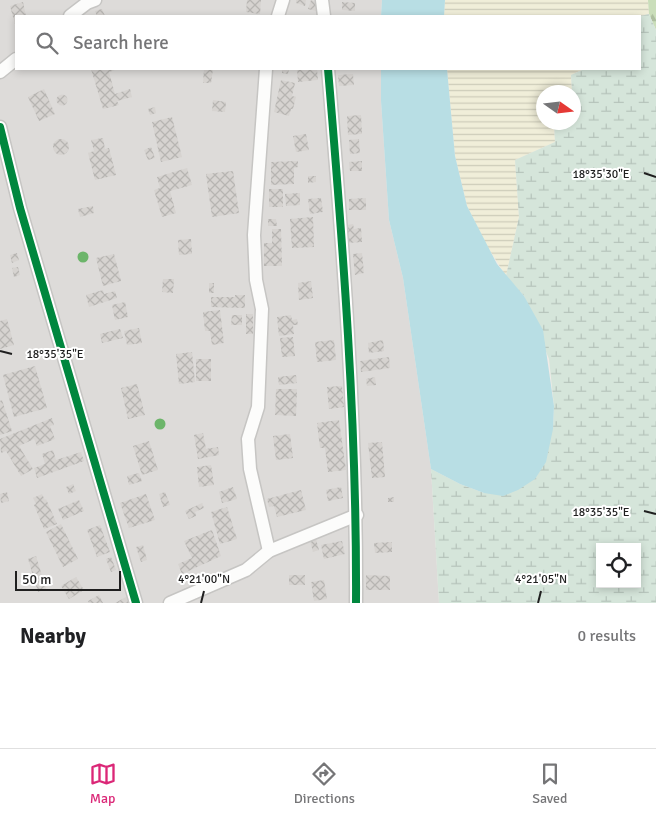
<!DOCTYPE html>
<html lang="en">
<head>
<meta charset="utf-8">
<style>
  :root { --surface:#fff; --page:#f2f2f2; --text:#202124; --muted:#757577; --line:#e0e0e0; --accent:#db2777 }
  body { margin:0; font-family:Signika,sans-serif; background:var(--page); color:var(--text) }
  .controls { position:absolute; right:15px; bottom:15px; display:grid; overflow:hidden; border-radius:0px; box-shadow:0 2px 8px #0003 }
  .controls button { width:45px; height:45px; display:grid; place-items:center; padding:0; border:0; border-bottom:1px solid var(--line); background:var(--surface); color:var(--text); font:25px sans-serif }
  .compass { position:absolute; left:536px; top:85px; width:45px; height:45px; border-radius:50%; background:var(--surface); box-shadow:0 2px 8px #0003; rotate:104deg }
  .scale { position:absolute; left:15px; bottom:12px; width:106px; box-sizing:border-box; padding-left:5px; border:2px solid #1f1f1f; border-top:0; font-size:14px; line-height:18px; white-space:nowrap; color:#1f1f1f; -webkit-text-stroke:4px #fff; paint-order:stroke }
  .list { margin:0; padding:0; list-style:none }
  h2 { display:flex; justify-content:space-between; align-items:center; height:65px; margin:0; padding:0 20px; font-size:21px }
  h2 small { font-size:16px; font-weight:400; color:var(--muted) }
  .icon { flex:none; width:28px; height:28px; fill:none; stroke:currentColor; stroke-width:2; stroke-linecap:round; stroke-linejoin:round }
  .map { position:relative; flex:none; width:656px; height:603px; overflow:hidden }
  .search { position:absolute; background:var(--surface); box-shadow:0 2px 8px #0003; left:15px; right:15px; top:15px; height:55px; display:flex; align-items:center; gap:12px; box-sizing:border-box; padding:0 18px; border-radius:0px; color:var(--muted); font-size:19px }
  .sheet { height:145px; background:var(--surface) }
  nav { display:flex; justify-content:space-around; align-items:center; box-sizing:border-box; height:70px; border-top:1px solid var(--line); background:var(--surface); font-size:14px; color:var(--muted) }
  nav a { display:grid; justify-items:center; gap:2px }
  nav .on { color:var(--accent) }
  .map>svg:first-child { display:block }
</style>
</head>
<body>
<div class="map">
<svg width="656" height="603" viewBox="0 0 656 603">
  <defs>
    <pattern id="farmland-rules" width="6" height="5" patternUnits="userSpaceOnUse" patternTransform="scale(1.25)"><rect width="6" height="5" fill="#f0eed9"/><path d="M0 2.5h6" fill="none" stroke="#cdccba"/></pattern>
    <pattern id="forest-firs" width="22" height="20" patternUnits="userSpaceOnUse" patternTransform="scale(1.25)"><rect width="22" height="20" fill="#cadeba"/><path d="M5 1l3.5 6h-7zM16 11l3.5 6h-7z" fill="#adbe9f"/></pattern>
    <pattern id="wetland-marsh" width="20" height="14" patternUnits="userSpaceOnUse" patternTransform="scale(1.25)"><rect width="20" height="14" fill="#d5e5da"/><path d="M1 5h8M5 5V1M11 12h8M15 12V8" fill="none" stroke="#b6c4bb"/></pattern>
    <pattern id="building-cross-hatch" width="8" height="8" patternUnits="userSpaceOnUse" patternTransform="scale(1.25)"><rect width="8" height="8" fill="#d6d3d0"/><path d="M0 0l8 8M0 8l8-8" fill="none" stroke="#b7b5b2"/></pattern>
  </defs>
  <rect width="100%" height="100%" fill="#eeebe7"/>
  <!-- residential -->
  <polygon fill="#dddbd9" points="0,0 382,0 381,16 16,16 16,69 381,69 381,101 389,220 403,278 431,469 439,603 0,603"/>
  <!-- farmland -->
  <g fill="url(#farmland-rules)">
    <polygon points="445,0 648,0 649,14 640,16 444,16"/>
    <polygon points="447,69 584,69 571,75 572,92 544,92 544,122 554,123 555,142 515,160 519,217 506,276 485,243 467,206 455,156"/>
  </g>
  <!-- forest -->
  <polygon fill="url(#forest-firs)" points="648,0 656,0 656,30 649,14"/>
  <!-- wetland -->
  <path fill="url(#wetland-marsh)" fill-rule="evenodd" d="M649,14L656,30V603H439L431,469L460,484L484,493L553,429L554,406L549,359L524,296L506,276L519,217L515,160L555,142L554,123L574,122V92H572L571,75L584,69H640V16ZM600,547H637V584H600Z"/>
  <!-- water -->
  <g fill="#b8dee4">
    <polygon points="382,0 445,0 444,16 381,16"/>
    <polygon points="381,69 447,69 455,156 467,206 497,264 524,296 543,330 554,406 553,429 546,462 535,479 518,490 503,496 484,493 460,484 431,469 403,278 389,220 381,101"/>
  </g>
  <!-- building -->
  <g fill="url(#building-cross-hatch)">
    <polygon points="247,0 261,0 260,14 246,12"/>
    <polygon points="296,0 306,0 305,6 296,3"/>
    <polygon points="311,0 318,3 316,11 308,9"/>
    <polygon points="23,2 26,16 16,16 16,28 10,6"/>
    <polygon points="342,2 355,3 355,11 342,10"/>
    <polygon points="102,9 105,16 97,16 95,11"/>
    <polygon points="91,69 118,69 109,72 115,94 130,89 132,97 117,101 119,105 103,109"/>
    <polygon points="204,69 213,69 211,83 203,83"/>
    <polygon points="282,69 289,69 288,74 282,73"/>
    <polygon points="297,69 317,69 318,80 298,82"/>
    <polygon points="353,74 354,85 339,86 338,75"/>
    <polygon points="281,80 295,83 292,96 296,97 293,109 291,109 289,116 274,112"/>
    <polygon points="44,89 55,114 39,121 28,97"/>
    <circle cx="62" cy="100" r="5.5"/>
    <polygon points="213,100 226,102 225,112 212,111"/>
    <polygon points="155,107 156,113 150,115 148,109"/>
    <polygon points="361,115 362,134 348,135 347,116"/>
    <polygon points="172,117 182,157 161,162 152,122"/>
    <polygon points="306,134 309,150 296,152 293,136"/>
    <polygon points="103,138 105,149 109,148 116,175 95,180 88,153 94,151 91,140"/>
    <polygon points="359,139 360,153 350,154 349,140"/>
    <circle cx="61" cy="147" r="8"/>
    <polygon points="151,147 155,158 148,160 144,150"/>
    <polygon points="298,161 298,167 294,168 294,184 271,185 271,162"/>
    <polygon points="362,161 362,171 350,171 349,162"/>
    <polygon points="187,168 192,185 170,191 176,213 162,217 154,190 160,188 157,177"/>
    <polygon points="233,171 239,213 212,217 206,174"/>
    <polygon points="308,176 316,176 316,182 308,183"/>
    <rect x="269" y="189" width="14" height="18"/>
    <polygon points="300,193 300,205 286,206 285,194"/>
    <polygon points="321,198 323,212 310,214 308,199"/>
    <polygon points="366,198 366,210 349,210 349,199"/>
    <polygon points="93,206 94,213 80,217 78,209"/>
    <polygon points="313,217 314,247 292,248 290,219"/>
    <polygon points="268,219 276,219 277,226 268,226"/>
    <polygon points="353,224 354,229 361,228 362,242 348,243 347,225"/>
    <polygon points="272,229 281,229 282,266 264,266 264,243 272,243"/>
    <polygon points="191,239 192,254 179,255 178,240"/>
    <polygon points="17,253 19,260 12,263 10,255"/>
    <polygon points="362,253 364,273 355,275 353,254"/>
    <polygon points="114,254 121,281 103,286 96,258"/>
    <polygon points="18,267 20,275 14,277 12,268"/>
    <polygon points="163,279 174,279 173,293 162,292"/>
    <polygon points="311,281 313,298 299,300 298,283"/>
    <rect x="209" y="283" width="5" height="10"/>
    <polygon points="103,290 104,294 115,291 117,298 89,307 86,295"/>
    <polygon points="235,295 245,295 245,308 211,307 211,297 235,297"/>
    <polygon points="125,302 128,317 115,320 112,305"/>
    <polygon points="220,310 224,343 212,345 210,331 205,331 203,312"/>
    <rect x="246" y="314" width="7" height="20"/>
    <polygon points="232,315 242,315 242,325 231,325"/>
    <polygon points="291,315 292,320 297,319 298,325 293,325 294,334 279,336 277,317"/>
    <polygon points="7,319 14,345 0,349 0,321"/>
    <polygon points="139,328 142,343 127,345 124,331"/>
    <polygon points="120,329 123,338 102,343 100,334"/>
    <polygon points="293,337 295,356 282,357 280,338"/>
    <polygon points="334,340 336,360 317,362 315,342"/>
    <polygon points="383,340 384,351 369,353 368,343"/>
    <polygon points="192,352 195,382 179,384 176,354"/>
    <polygon points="389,357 390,368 361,372 360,361"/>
    <rect x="196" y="359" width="15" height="22"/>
    <polygon points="35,366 47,408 14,417 3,375"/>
    <polygon points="296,375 297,383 279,385 278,377"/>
    <polygon points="375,377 376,385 367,386 366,379"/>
    <polygon points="137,384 145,415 128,419 121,388"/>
    <polygon points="342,386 344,407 329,409 327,387"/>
    <polygon points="276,389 297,389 296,416 275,415"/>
    <polygon points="2,400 12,431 0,435 0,401"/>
    <polygon points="52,418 54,425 50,426 55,439 37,446 34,439 19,446 33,469 21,476 6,451 1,453 0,439"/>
    <polygon points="339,420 346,470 328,472 325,448 320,448 317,423"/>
    <polygon points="203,433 206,449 218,447 219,455 198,459 194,435"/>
    <polygon points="290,434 293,458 276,460 273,436"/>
    <polygon points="149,441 158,470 142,475 133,446"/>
    <polygon points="382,442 385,477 372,478 368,443"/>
    <polygon points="53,450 56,460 81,452 84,461 37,478 34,468 45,464 42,454"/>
    <polygon points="211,465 214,485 199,487 197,467"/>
    <polygon points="139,473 142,481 129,485 127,476"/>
    <polygon points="73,484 76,491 69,494 66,487"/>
    <polygon points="233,487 237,499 222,503 219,492"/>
    <polygon points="341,487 343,498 328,501 326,490"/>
    <polygon points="301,490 306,510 277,517 274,506 269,507 267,499"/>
    <polygon points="7,492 9,501 1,503 0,494"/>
    <polygon points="165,492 170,505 163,507 159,494"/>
    <polygon points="42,494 45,500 46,499 57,524 44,529 34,505 36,504 33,498"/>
    <polygon points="146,494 155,520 129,528 120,503"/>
    <polygon points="394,497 394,502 388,502 388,498"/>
    <polygon points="79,500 84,511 63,520 58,509"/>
    <polygon points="202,503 204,508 195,512 196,516 189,519 185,511"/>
    <polygon points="227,507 237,539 220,544 211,512"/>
    <polygon points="61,524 78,559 63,567 46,532"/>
    <polygon points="100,525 110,552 97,557 87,530"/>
    <polygon points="212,530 221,556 182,574 178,564 192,558 184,541"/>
    <polygon points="316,539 319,550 313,552 310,541"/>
    <polygon points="342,541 345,554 324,559 321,545"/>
    <polygon points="392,542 392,552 375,553 374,543"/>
    <polygon points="143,545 147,560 141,562 136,547"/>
    <polygon points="36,556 46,589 38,592 28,559"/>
    <polygon points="111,557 116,570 111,572 106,559"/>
    <rect x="289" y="575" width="16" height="10"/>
    <polygon points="366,575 390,576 390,590 366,590"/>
    <polygon points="76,577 84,590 69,599 61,586"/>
    <polygon points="324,580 327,599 314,601 311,582"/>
    <polygon points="99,595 103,603 89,603 88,601"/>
    <polygon points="126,597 129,603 115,603"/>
  </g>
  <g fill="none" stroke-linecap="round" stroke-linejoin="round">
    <!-- street casing -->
    <g stroke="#c6c5c3" stroke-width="15">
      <g id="street">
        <polyline points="322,0 324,16"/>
        <polyline points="70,16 87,3 95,0"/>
        <polyline points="278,16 283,0"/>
        <polyline points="266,69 254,235 256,280 262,309 258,407 248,439 250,469 269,551"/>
        <path d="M328,69C343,246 357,425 356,603"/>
        <polyline points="0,72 16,59"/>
        <polyline points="0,127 20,208 136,603"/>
        <polyline points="170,603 246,570 269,551 357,515"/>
      </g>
    </g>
    <!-- street -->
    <use href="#street" stroke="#fcfcfb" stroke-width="12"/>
    <!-- cycleway casing -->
    <g stroke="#fff" stroke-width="11">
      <g id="cycleway">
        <path d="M328,69C343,246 357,425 356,603"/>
        <polyline points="0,127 20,208 136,603"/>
      </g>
    </g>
    <!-- cycleway -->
    <use href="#cycleway" stroke="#00873e" stroke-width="8"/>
  </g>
  <!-- trees -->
  <g fill="#6cb56a">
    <circle cx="83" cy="257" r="5.5"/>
    <circle cx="160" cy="424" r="5.5"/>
  </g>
  <!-- ticks -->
  <path fill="none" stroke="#1f1f1f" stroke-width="2" d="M644,173L656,177M0,351L12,354M644,511L656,514M201,603L204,591M538,603L541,591"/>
  <g font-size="12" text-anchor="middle" fill="#1f1f1f" stroke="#fff" stroke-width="4" stroke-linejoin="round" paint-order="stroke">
    <text x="601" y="178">18°35'30"E</text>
    <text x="55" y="358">18°35'35"E</text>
    <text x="601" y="516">18°35'35"E</text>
    <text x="204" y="583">4°21'00"N</text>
    <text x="541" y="583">4°21'05"N</text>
  </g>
</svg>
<div class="controls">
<button><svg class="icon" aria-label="locate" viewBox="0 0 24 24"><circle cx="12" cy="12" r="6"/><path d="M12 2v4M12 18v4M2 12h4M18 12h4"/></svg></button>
</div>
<svg class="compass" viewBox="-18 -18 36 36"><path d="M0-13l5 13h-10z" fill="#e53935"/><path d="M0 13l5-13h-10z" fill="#757577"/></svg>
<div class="scale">50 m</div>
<div class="search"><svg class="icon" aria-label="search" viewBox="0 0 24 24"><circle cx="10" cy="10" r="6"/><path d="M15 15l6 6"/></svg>Search here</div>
</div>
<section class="sheet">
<h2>Nearby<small>0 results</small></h2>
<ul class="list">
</ul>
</section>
<nav>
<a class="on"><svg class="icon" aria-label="map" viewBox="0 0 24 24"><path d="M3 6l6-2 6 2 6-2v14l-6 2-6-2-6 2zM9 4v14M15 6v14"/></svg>Map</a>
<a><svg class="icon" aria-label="directions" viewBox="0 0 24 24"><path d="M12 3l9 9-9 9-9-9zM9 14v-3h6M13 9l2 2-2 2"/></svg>Directions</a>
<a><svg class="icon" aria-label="saved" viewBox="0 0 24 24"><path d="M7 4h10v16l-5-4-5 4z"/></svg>Saved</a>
</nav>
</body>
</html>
